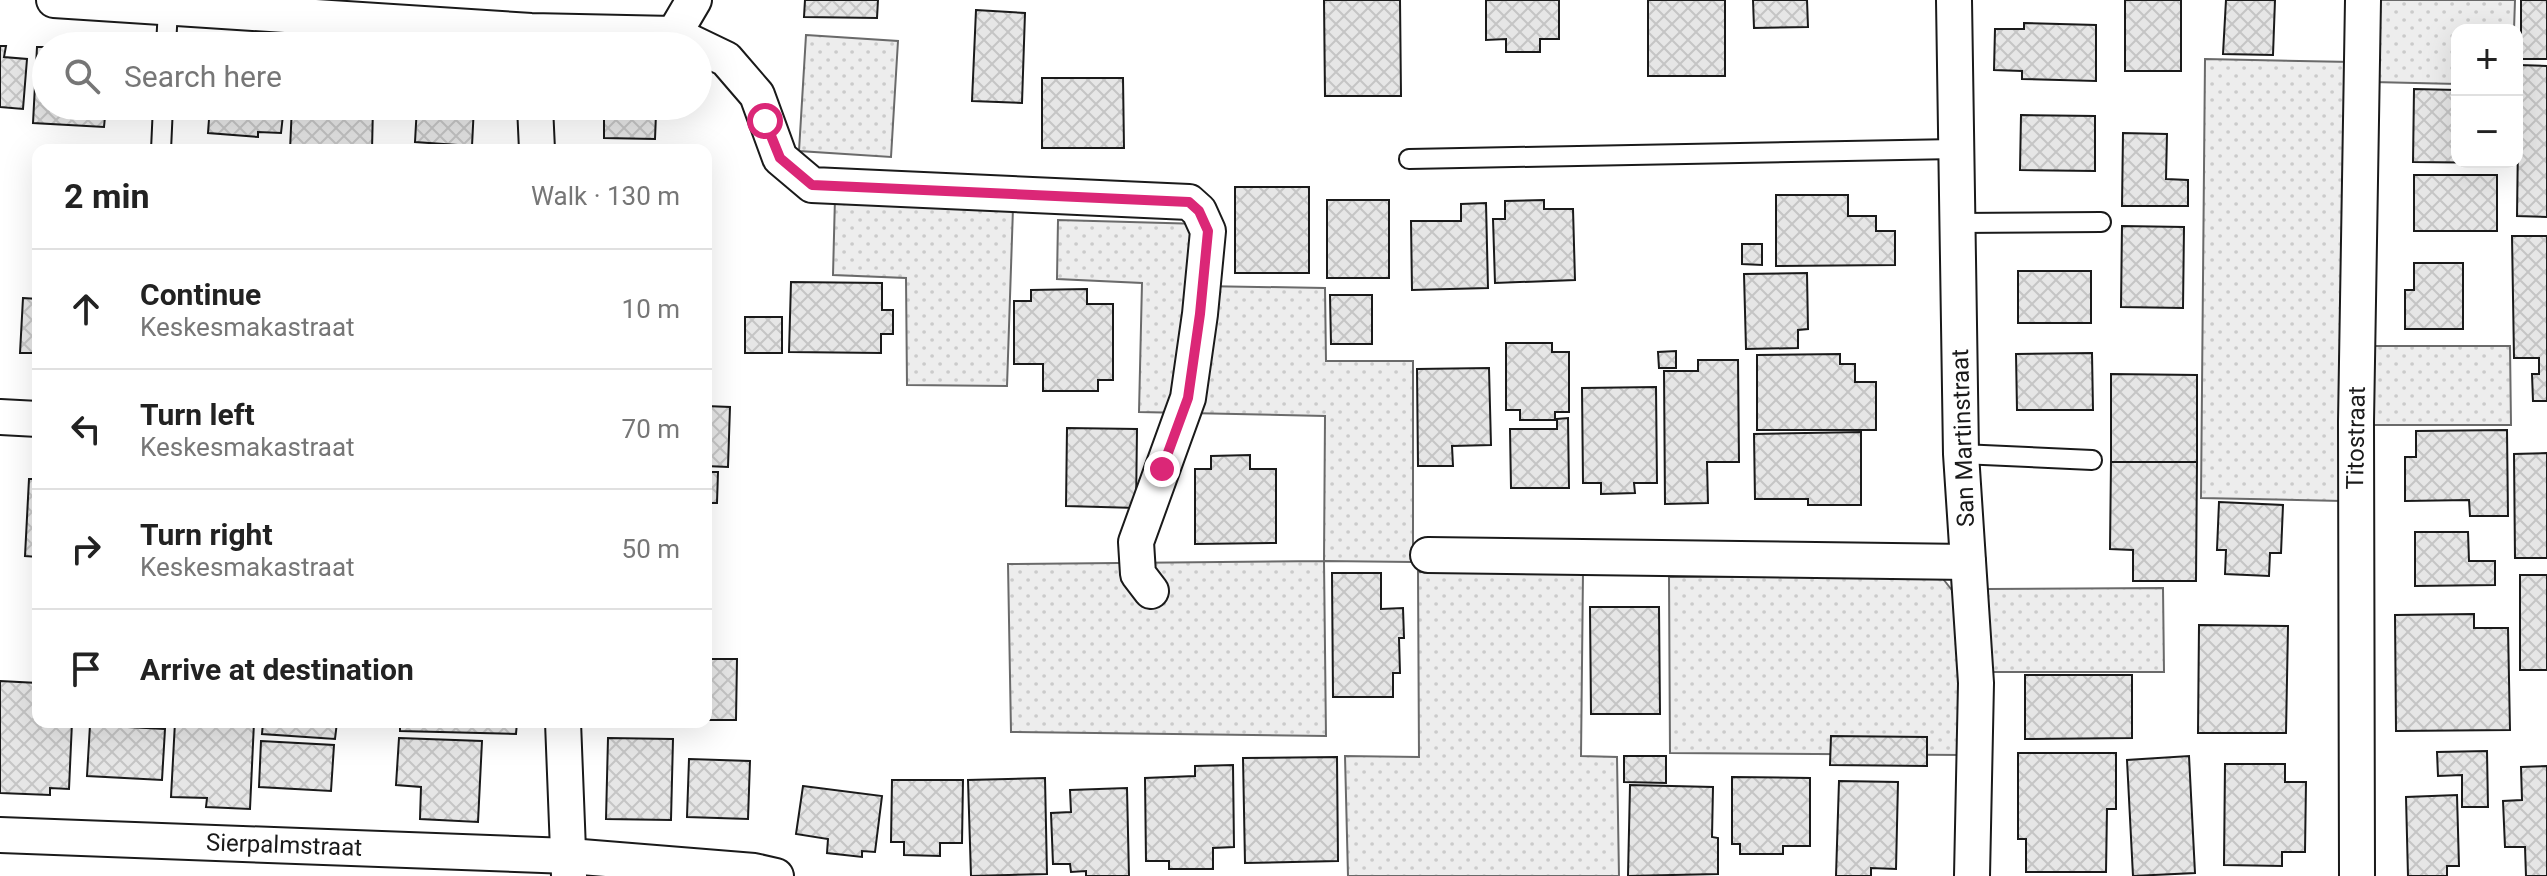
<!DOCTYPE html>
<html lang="en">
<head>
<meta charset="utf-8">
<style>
  :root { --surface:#fff; --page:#f2f2f2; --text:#222; --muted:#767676; --line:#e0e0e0 }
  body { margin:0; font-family:Roboto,sans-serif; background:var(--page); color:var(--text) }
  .controls { position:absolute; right:24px; top:24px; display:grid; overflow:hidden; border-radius:16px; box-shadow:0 8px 32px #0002 }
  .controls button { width:72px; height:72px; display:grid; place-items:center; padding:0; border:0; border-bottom:2px solid var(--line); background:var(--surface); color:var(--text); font:40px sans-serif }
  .stop { position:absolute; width:24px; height:24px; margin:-18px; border:6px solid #db2777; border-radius:50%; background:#fff }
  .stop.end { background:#db2777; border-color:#fff; box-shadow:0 2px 8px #0008 }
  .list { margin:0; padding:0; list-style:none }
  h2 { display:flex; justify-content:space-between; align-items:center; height:104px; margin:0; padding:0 32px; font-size:34px }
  h2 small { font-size:26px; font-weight:400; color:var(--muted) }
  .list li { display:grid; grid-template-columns:52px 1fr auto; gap:24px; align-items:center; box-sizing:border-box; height:120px; padding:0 32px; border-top:2px solid var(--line) }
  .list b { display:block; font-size:30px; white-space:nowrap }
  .list p { margin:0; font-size:26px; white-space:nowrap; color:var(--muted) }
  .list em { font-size:26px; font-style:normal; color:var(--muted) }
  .icon { flex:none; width:44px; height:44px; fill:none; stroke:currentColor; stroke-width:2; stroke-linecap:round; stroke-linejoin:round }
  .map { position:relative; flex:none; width:2547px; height:876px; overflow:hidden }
  .search { position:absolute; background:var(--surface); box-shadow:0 8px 32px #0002; left:32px; top:32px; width:680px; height:88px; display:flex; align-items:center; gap:20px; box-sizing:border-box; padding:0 28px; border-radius:44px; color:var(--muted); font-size:30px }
  .panel { position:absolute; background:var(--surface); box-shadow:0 8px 32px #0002; left:32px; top:144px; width:680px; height:584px; border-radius:16px }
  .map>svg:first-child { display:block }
</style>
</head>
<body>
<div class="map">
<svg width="2547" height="876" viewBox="0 0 2547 876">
  <defs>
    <pattern id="grass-dots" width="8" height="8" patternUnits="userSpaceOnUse" patternTransform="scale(2)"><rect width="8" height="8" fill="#ededed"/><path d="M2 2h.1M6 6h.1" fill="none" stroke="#cbcbcb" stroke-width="1.8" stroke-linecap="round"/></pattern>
    <pattern id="building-cross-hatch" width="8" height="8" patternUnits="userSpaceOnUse" patternTransform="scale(2)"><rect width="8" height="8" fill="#e6e6e6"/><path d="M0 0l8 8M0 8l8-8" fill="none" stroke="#c5c5c5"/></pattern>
  </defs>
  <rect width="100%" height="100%" fill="#fff"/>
  <!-- grass -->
  <g fill="url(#grass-dots)" stroke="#6a6a6a" stroke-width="2">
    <polygon points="2375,0 2515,0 2514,30 2457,30 2457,84 2373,82"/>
    <polygon points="806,35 898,41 891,157 799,151"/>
    <polygon points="2205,59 2352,62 2342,501 2201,498"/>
    <polygon points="835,197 1013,208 1007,386 907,385 906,278 833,275"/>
    <polygon points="1058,220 1201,224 1200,286 1325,288 1326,361 1413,361 1413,562 1324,561 1326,736 1011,732 1008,564 1324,561 1325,416 1139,412 1142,283 1057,279"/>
    <polygon points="2365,346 2510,346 2511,425 2365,425"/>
    <polygon points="1418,572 1583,572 1581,756 1617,757 1619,876 1348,876 1345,756 1419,757"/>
    <polygon points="1940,575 1955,594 1963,755 1670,753 1669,577"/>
    <polygon points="2163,588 2164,672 1989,672 1986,589"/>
  </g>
  <!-- building -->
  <g fill="url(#building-cross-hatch)" stroke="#1a1a1a" stroke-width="2">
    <polygon points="805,0 878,0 877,18 804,17"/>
    <polygon points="1324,0 1400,0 1401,96 1325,96"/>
    <polygon points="1486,0 1559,0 1559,39 1540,39 1540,52 1506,52 1506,39 1486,40"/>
    <rect x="1648" y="0" width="77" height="76"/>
    <polygon points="1753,0 1807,0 1808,27 1754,28"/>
    <rect x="2125" y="0" width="56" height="71"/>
    <polygon points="2226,0 2275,0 2273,55 2223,54"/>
    <rect x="2521" y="0" width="26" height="59"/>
    <polygon points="976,10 1025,13 1022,103 972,101"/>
    <polygon points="2024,23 2096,25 2096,81 2022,79 2022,71 1994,70 1995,29 2024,29"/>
    <polygon points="0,46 6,46 4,57 27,59 23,109 0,107"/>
    <polygon points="37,47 46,47 46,106 106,106 104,127 33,123"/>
    <polygon points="2519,65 2547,66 2547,217 2517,216"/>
    <polygon points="1042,78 1123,78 1124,148 1042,148"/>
    <polygon points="2414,89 2457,90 2457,162 2507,163 2413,162"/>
    <polygon points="210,106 284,106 281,133 258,132 258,137 208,133"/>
    <polygon points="292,106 373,106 372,150 290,150"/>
    <polygon points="417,106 474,106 472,146 415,142"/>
    <polygon points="604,106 678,106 678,114 656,114 655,139 604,138"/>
    <polygon points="2021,115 2095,116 2095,171 2020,170"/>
    <polygon points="2123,133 2167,134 2166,179 2188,180 2188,206 2122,206"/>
    <rect x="2414" y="175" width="83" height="56"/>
    <rect x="1235" y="187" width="74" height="86"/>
    <polygon points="1776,195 1848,195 1848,216 1876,216 1876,231 1895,231 1895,265 1776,266"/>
    <rect x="1327" y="200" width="62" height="78"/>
    <polygon points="1544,200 1544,209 1573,209 1575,280 1495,283 1493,219 1505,219 1505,201"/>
    <polygon points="1486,203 1488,288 1412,290 1411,221 1461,221 1461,204"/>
    <polygon points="2122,226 2184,227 2183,308 2121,307"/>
    <polygon points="2512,236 2547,236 2547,401 2533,401 2532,374 2539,374 2539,358 2514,358"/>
    <polygon points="1742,244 1762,244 1762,265 1742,264"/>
    <polygon points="2414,263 2463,263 2463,329 2405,329 2405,290 2414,290"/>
    <rect x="2018" y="271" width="73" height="52"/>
    <polygon points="1807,273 1808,329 1798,330 1798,348 1746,349 1744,274"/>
    <polygon points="791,282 882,283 882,310 893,310 893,334 881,334 881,353 789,352"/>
    <polygon points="1087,289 1087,304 1113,304 1113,380 1098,380 1098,391 1043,391 1043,364 1014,364 1014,301 1031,301 1031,290"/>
    <polygon points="1330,295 1372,295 1372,344 1331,344"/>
    <polygon points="23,298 38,299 38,353 20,353"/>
    <rect x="745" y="317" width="37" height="36"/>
    <polygon points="1506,343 1552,343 1552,352 1569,352 1569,412 1555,412 1555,420 1520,420 1520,410 1506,410"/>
    <polygon points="1676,351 1676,368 1659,368 1658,352"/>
    <polygon points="2092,353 2093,410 2017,410 2016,354"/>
    <polygon points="1840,354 1840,364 1855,364 1855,382 1876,382 1876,430 1757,430 1757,355"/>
    <polygon points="1698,360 1738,360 1739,462 1707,462 1708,503 1665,504 1664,371 1698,371"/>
    <polygon points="1489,368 1491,445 1452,446 1453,466 1418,466 1417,369"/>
    <polygon points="2111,374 2197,375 2197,462 2111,462"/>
    <polygon points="1656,387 1657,483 1634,483 1635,493 1601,494 1601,483 1583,483 1582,388"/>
    <polygon points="706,406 730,407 728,467 706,466"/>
    <polygon points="1568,418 1569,488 1511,488 1510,429 1557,429 1557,419"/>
    <polygon points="1067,428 1137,429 1136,508 1066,506"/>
    <polygon points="2507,430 2508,516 2470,516 2469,500 2405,501 2405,457 2416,457 2416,431"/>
    <polygon points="1861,432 1861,505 1808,505 1808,499 1755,499 1754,434"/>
    <polygon points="2547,453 2547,558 2515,558 2514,454"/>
    <polygon points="1250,455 1250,469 1276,469 1276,543 1195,544 1195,469 1211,469 1211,456"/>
    <polygon points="2111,462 2197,462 2196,581 2133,581 2133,550 2110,549"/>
    <polygon points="706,472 718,472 717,503 706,503"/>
    <polygon points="29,479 38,479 38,557 25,556"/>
    <polygon points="2219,502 2283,505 2281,553 2270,553 2269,576 2225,574 2226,550 2217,550"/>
    <polygon points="2415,532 2468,532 2469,561 2495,561 2495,585 2415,586"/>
    <polygon points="1332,573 1381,573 1381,609 1403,608 1404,638 1399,638 1400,673 1393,673 1393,697 1333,697"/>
    <rect x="2520" y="575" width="27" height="95"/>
    <polygon points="35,601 38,601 38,658 34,658"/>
    <polygon points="1590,607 1659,607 1660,714 1591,714"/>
    <polygon points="2474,614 2474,628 2508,628 2510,730 2396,731 2395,615"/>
    <polygon points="2199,625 2288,626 2286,733 2198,733"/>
    <polygon points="706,659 737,659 736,720 706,720"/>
    <polygon points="2025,675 2132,675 2132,738 2025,739"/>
    <polygon points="0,681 38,683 38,722 72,722 69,789 50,788 50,795 0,793"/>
    <polygon points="175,722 254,722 250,809 206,807 207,798 171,797"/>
    <polygon points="263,722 337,722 335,739 262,734"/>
    <polygon points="400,722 517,722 516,734 400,731"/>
    <polygon points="90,725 165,729 162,780 87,776"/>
    <polygon points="1831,736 1927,737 1927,766 1830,765"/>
    <polygon points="399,738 482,741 478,822 420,819 421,787 396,785"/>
    <polygon points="608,738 673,739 671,820 606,819"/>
    <polygon points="261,741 334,745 331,791 259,787"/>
    <polygon points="2487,751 2488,807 2462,807 2462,775 2438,776 2437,752"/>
    <polygon points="2018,753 2116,753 2116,809 2107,809 2106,872 2026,872 2026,839 2018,839"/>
    <polygon points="1624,756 1666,756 1666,783 1624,782"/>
    <polygon points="2189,756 2195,873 2133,876 2127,760"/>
    <polygon points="1337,757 1338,861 1245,863 1243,758"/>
    <polygon points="689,759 750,761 748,819 687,817"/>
    <polygon points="2225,764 2285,764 2285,782 2306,782 2305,852 2282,852 2282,866 2224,865"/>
    <polygon points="1233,765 1234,847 1213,848 1213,869 1169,869 1169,861 1146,861 1145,778 1195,776 1195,766"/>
    <polygon points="2547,766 2547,876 2526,876 2525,847 2505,847 2503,801 2522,800 2521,767"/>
    <polygon points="1732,777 1810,778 1810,846 1783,846 1783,854 1740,854 1740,844 1732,844"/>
    <polygon points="1045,778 1047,874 971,876 968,780"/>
    <polygon points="892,780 963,780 962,843 940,843 940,856 904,855 904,842 891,842"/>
    <polygon points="1839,781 1898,782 1896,869 1871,868 1871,876 1836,876"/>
    <polygon points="1630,785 1713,787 1712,837 1718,838 1718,874 1628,876"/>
    <polygon points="803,786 882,796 875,852 862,851 862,857 827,853 828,839 796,834"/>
    <polygon points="1127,788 1129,876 1086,876 1086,871 1071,872 1070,864 1053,864 1051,813 1071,812 1070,790"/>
    <polygon points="2457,795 2459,866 2447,866 2447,876 2408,876 2406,797"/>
  </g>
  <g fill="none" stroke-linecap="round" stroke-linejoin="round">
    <!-- service casing -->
    <g stroke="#1a1a1a" stroke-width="22">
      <g id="service">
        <polyline points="166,46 168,9"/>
        <polyline points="161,150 163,106"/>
        <polyline points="1409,159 1956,149"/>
        <polyline points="1958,223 2101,222"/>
        <polyline points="1961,454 2092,460"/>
      </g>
    </g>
    <!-- minor casing -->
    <g stroke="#1a1a1a" stroke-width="38">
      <g id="minor">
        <polyline points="54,0 531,31 674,34 726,59 757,95 780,158 812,185 1189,202 1199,211 1208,231 1200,314 1188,398 1136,542 1138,574 1151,591"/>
        <polyline points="1954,0 1961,454 1976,683 1972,876"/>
        <polyline points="674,34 694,0"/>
        <polyline points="535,106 537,150"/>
        <polyline points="0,417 38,419"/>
        <polyline points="1428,555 1968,562"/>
        <polyline points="563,722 569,876"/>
        <polyline points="0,835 569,856 754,871 776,876"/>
        <polyline points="2357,876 2356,422 2363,0"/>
      </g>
    </g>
    <!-- service -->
    <use href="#service" stroke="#fff" stroke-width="18"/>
    <!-- minor -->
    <use href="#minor" stroke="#fff" stroke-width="34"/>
  </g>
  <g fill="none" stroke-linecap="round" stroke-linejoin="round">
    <!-- route -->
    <polyline stroke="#db2777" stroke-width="10" points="765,121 780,158 812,185 1189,202 1199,211 1208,231 1200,314 1188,398 1162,469"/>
  </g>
  <g text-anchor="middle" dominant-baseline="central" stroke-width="6" stroke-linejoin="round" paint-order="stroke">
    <!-- street labels -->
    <g font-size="24" fill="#1a1a1a" stroke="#fff">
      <text transform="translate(1963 438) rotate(-92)">San Martinstraat</text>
      <text transform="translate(2356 438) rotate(-89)">Titostraat</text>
      <text transform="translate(284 845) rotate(2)">Sierpalmstraat</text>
    </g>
  </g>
</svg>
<div class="controls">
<button>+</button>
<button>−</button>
</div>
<div class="stop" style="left:765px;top:121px"></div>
<div class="stop end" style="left:1162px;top:469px"></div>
<div class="search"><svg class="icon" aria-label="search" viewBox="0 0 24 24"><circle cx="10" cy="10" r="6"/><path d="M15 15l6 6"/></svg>Search here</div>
<section class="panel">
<h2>2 min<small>Walk · 130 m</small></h2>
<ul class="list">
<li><svg class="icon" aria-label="ahead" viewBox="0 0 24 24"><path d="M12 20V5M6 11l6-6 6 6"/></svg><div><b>Continue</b><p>Keskesmakastraat</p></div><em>10 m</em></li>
<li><svg class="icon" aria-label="left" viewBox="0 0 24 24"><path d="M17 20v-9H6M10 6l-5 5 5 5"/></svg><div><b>Turn left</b><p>Keskesmakastraat</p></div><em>70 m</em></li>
<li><svg class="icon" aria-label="right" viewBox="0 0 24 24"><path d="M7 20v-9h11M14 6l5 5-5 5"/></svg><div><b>Turn right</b><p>Keskesmakastraat</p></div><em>50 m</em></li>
<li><svg class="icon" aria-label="arrive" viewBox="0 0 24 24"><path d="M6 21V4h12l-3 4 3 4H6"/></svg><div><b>Arrive at destination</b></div></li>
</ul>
</section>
</div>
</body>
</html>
